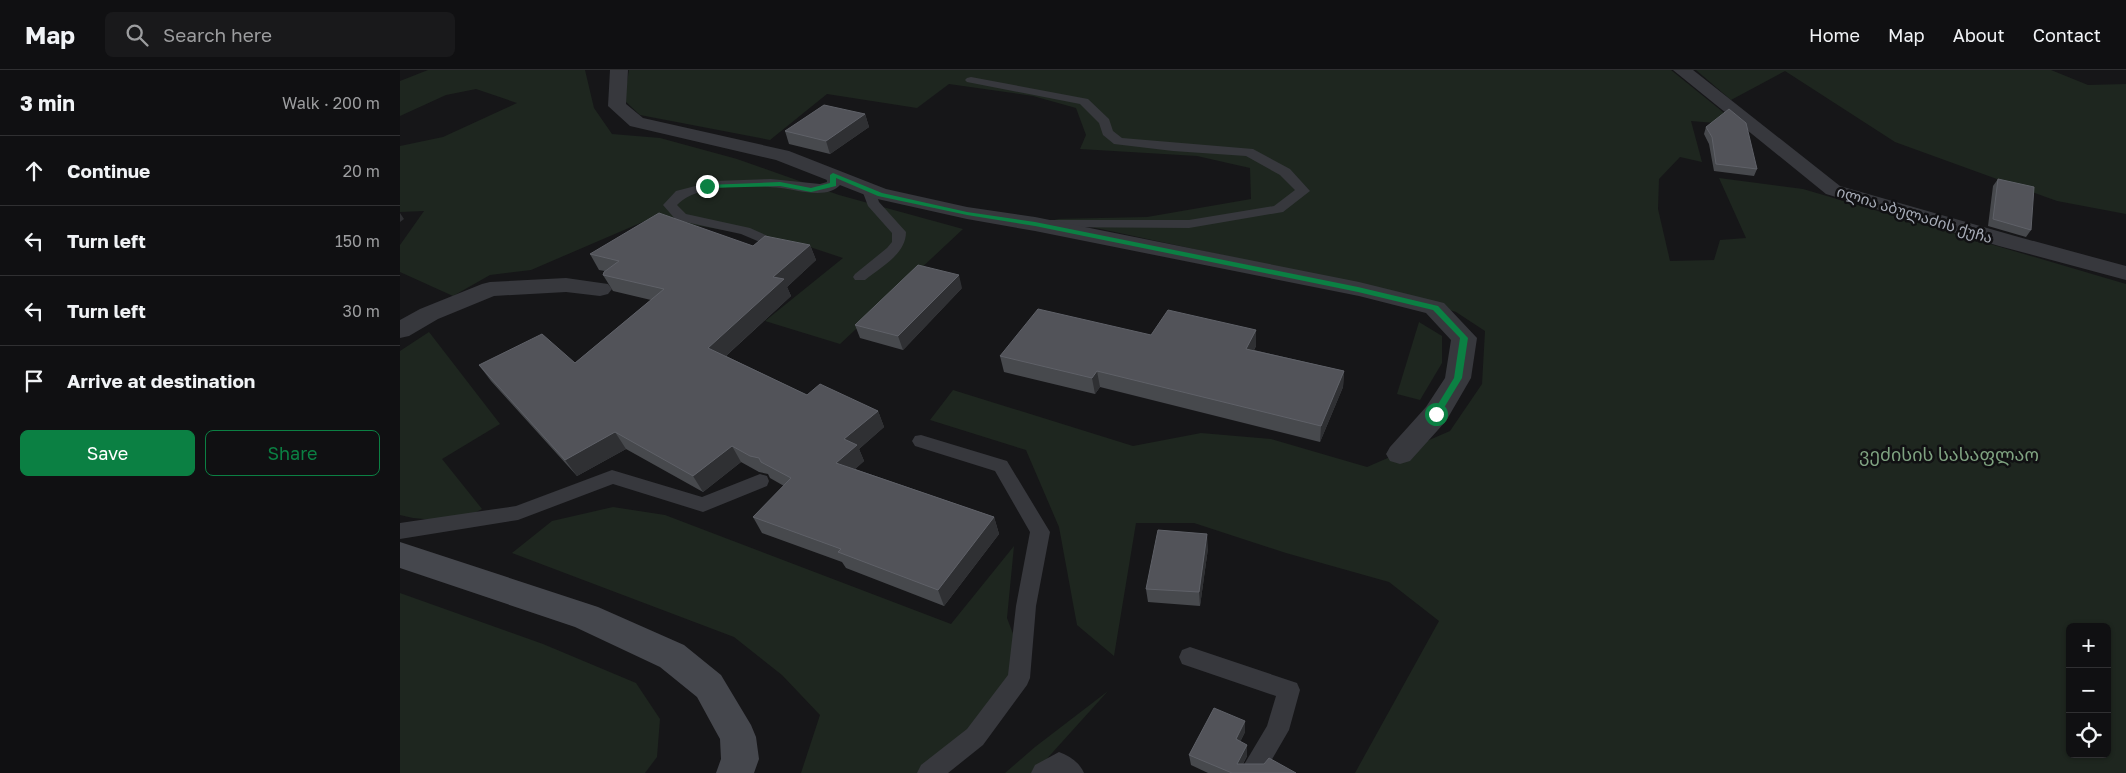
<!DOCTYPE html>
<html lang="en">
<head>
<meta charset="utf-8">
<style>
  :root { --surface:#101012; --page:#19191b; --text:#f1f3f6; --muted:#9c9d9f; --line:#303032; --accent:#0b8043 }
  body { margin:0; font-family:"Golos Text","Noto Sans Georgian",sans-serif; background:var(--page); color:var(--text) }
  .controls { position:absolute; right:15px; bottom:15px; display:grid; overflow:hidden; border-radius:8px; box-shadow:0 1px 4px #0004 }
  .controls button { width:45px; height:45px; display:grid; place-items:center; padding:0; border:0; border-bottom:1px solid var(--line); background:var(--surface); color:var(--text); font:25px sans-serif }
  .stop { position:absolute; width:15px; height:15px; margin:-11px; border:4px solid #0b8043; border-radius:50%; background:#fff }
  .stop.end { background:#0b8043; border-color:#fff; box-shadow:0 1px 5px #0008 }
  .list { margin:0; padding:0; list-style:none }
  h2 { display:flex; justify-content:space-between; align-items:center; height:65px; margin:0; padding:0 20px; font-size:21px }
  h2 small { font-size:16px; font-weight:400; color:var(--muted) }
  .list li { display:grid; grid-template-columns:32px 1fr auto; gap:15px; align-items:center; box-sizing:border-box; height:70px; padding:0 20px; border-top:1px solid var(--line) }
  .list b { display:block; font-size:19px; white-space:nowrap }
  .list em { font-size:16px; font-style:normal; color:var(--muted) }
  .actions { display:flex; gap:10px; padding:15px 20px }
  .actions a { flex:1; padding:11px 0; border:1px solid var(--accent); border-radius:8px; text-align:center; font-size:18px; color:var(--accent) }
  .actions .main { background:var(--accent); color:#fff }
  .icon { flex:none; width:28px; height:28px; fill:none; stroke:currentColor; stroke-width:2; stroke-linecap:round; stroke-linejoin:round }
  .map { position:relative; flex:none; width:1726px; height:703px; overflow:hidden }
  header { display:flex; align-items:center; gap:30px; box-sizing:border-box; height:70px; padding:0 25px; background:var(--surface); border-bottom:1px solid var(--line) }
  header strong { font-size:24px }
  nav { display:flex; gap:28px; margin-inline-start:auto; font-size:18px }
  .search { width:350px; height:45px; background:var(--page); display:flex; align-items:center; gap:12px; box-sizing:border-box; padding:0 18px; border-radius:8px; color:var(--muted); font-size:19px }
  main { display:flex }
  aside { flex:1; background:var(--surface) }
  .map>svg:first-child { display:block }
</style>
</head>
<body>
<header>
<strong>Map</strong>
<div class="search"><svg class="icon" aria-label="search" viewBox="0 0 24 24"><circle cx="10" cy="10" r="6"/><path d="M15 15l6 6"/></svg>Search here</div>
<nav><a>Home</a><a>Map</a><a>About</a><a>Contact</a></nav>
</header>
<main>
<aside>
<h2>3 min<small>Walk · 200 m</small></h2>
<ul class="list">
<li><svg class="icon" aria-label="ahead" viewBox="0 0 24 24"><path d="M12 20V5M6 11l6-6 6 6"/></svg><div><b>Continue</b></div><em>20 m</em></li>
<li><svg class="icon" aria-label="left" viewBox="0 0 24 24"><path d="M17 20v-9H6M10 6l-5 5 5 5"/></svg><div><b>Turn left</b></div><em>150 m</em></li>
<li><svg class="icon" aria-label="left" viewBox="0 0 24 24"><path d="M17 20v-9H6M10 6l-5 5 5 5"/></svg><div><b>Turn left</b></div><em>30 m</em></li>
<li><svg class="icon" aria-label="arrive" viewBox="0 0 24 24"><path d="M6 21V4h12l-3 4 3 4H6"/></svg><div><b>Arrive at destination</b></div></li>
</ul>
<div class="actions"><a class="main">Save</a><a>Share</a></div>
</aside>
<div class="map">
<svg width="1726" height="703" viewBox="0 0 1726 703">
  <rect width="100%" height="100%" fill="#161618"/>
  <!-- green -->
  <g fill="#1e261f" fill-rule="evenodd">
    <polygon points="28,0 185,0 194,38 212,64 260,68 337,89 439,125 563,159 440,274 365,251 443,188 395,172 252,148 131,200 90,205 53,226 0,202 0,175 24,141 0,142 0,76 43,67 117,33 76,19 46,25 0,46 0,11"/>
    <path d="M229,0H1271L1339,55L1291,51L1302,92L1280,87L1259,109L1258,139L1270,191L1314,190L1320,170L1346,168L1319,108L1403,119L1726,214V703H955L1039,551L989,512L886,483L794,453H736L714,586L677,555L659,457L626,380L530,350L553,320L733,376L801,363L871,369L967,397L1050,361L1082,314L1085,261L1056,242L995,222L654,149L747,147L851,129L850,98L797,86L680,79L686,65L676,38L633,26L549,14L517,38L427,24L370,70L240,45L224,30ZM1670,557H1707V684H1670Z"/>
    <polygon points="1296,0 1651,0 1688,15 1726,14 1726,144 1657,131 1495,72 1385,1 1331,30"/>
    <polygon points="1019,252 1042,266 1042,293 1020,330 997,324"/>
    <polygon points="29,262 100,354 42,389 82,439 56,452 13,448 0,445 0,281"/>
    <polygon points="213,437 265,445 551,554 614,476 607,548 623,590 592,641 521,703 401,703 420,645 382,605 334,567 112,483 152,451"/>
    <polygon points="0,523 143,574 236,613 260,649 257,687 245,703 0,703"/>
    <polygon points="708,621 634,703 605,703 635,677"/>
  </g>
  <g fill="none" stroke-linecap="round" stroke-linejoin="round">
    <!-- lane -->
    <g fill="#37383d" fill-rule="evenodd">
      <polygon points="571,7 688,29 709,49 713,61 722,68 853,79 890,99 910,121 883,142 789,158 643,157 641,154 643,151 648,150 789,150 874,136 895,120 880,105 846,86 773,81 714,74 703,65 699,53 680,34 567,12 565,10 567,8"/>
      <path d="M433,101L440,105L441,114C428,130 398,120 381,118C354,115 297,113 277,135L286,144L350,158L381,172L383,175L381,178L376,179L341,164L276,150L263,135L276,121L315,111L371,109L420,114L427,112L426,105Z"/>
      <path d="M469,116L474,117L479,132L506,162C506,184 481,197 465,210H455L453,207L455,204L487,178L492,172V163L468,136L462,120Z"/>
      <polygon points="521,365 607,391 650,462 636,536 630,608 627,615 583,675 548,703 517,703 521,695 567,659 608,605 616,536 630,462 595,401 515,376 512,371 515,366"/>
      <polygon points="212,400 302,427 360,404 367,406 369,411 367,416 303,442 213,414 118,450 0,469 0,453 116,436"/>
      <polygon points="790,577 897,613 900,620 889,660 864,703 839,703 867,656 876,626 782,594 779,587 782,580"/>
      <path d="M659,682C670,686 679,692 684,703H631L635,695Z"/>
    </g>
    <!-- street -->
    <g fill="#37383d" fill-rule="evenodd">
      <polygon points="210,0 228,0 226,34 243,48 389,81 486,119 567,137 635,147 959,212 1044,233 1077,268 1071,308 1046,351 1010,391 1000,394 990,391 986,384 990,377 1026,337 1045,308 1051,270 1026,243 959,226 635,161 567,149 473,128 376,90 230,56 208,36"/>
      <polygon points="1273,0 1293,0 1440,116 1615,166 1726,196 1726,210 1599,176 1426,124"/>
      <polygon points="166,208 208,214 212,219 208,224 200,226 166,222 94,226 38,249 9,266 0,268 0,250 20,239 82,214 90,212"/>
    </g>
    <!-- secondary -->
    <polygon fill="#45474d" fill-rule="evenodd" points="0,472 198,537 284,575 321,605 351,655 356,667 359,689 354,703 316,703 321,689 320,669 315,660 297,627 260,597 175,557 0,498"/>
  </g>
  <!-- wall -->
  <g fill="#47494d">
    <polygon points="465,44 469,57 430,84 389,74 385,61"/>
    <polygon points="1306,57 1357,99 1354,106 1314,101 1309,74 1304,64"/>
    <polygon points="1598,109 1631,160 1626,167 1588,156 1593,116"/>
    <polygon points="410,175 416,190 387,217 391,226 326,286 407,325 478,341 484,357 459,379 464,391 455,399 594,447 599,464 544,536 446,498 442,492 362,463 353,447 384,416 370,408 368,404 359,402 341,392 303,422 226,379 177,406 91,311 79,295 175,293 251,230 213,221 203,205 205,201 199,200 190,184 353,176"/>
    <polygon points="562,218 503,280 460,268 455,255"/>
    <polygon points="856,260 856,276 854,280 944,301 943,317 920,372 700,317 695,324 604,302 600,286 751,265"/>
    <polygon points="808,478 800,536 748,532 746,519"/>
    <polygon points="845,662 840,672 847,675 847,686 843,694 896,703 808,703 791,695 789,685"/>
  </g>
  <!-- shaded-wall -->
  <g fill="#2f3033">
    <polygon points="465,44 469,57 430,84 426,71"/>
    <polygon points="0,143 4,149 0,152"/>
    <polygon points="410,175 416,190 387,217 391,226 317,294 308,278 373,207"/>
    <polygon points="559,205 562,218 503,280 498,266"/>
    <polygon points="856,260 856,276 846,295 846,279"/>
    <polygon points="697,301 700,317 695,324 692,308"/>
    <polygon points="944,301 943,317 920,372 921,356"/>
    <polygon points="478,341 484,357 459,379 464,391 444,409 436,393 444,369"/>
    <polygon points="215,362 226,379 177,406 165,390"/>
    <polygon points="332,376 341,392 303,422 293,406"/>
    <polygon points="594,447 599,464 544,536 538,520"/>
    <polygon points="807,464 808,478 800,536 799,522"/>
    <polygon points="845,651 845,662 836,680 836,669"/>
    <polygon points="847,675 847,686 838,703 837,694"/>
  </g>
  <!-- building -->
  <g fill="#525359" stroke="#5f6168">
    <polygon points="424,35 465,44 426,71 385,61"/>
    <polygon points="1329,39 1346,53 1357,99 1316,94 1312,67 1306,57"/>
    <polygon points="1598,109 1634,117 1631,160 1593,149"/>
    <polygon points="259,143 353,176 365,166 410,175 373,207 384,209 308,278 407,325 420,314 478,341 444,369 457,375 436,393 594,447 538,520 438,482 441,479 353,447 391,408 361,392 359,388 350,386 332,376 293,406 215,362 165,390 79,295 142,264 175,293 264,219 203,205 204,202 219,191 190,184"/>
    <polygon points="518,195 559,205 498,266 455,255"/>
    <polygon points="638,239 751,265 768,240 856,260 846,279 944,301 921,356 697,301 692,308 600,286"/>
    <polygon points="758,460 807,464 799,522 746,519"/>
    <polygon points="814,638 845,651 836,669 847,675 837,694 864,694 869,688 896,703 832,703 789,685"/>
  </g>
  <!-- route -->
  <polygon fill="#0b8043" points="433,103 482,123 567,142 635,152 958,217 1038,236 1068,268 1062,308 1039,346 1033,346 1032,344 1054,308 1060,268 1033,240 958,222 635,156 567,145 478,126 436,108 436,116 411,122 380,116 307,118 304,116 307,115 380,112 411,118 430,113 430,105"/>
  <g text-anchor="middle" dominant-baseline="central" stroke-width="5" stroke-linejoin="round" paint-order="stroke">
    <!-- far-street labels -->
    <g font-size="15" fill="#a8adb8" stroke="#111113">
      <text transform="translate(1515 144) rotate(17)">ილია აბულაძის ქუჩა</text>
    </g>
    <!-- park labels -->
    <g font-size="18" fill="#7fa381" stroke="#111113">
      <text x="1549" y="384">ვეძისის სასაფლაო</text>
    </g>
  </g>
</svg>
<div class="controls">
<button>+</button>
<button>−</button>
<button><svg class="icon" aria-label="locate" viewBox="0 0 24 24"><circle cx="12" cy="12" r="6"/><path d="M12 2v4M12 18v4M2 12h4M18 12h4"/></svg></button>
</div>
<div class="stop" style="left:1036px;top:344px"></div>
<div class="stop end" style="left:307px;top:116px"></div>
</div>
</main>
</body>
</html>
